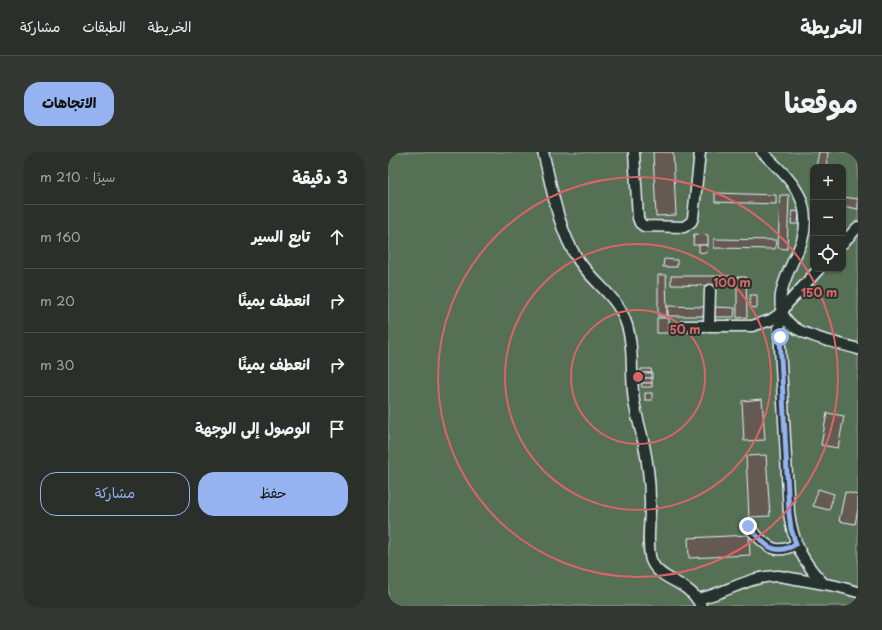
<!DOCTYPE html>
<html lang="ar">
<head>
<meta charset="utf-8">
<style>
  :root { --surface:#2b2f2a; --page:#333732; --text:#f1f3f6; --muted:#a6a9a8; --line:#474a47; --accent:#95b2f1 }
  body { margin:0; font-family:"Playpen Sans","Playpen Sans Arabic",sans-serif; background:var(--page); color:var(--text); direction:rtl }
  .controls { position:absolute; right:12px; top:12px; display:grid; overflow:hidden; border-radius:8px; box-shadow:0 1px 3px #0004 }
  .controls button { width:36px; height:36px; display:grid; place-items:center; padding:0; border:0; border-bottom:1px solid var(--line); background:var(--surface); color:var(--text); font:20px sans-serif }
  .stop { position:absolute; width:12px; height:12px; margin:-9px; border:3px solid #95b2f1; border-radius:50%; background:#fff }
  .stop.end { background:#95b2f1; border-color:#fff; box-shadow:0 1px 4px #0008 }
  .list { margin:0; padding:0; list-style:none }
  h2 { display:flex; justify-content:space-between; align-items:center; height:52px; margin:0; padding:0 16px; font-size:17px }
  h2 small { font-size:13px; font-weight:400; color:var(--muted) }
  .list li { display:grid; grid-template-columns:26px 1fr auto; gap:12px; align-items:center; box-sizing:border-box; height:64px; padding:0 16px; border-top:1px solid var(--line) }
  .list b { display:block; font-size:15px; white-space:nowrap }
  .list em { font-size:13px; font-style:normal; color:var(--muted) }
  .actions { display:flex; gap:8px; padding:12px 16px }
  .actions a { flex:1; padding:9px 0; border:1px solid var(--accent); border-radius:16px; text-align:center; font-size:14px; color:var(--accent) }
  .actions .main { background:var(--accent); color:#111 }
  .icon { flex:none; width:22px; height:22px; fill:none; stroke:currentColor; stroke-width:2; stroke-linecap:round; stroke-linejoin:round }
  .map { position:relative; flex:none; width:470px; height:454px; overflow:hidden; direction:ltr; border-radius:16px }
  header { display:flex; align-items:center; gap:24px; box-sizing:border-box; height:56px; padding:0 20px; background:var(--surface); border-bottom:1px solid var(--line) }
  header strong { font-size:19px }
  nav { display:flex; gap:22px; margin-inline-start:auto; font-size:14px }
  .intro { display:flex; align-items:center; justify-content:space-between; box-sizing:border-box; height:96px; padding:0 24px }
  h1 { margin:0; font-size:28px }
  .button { padding:10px 18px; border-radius:16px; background:var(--accent); color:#111; font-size:14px; font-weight:700 }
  main { display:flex; gap:24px; padding:0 24px }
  aside { flex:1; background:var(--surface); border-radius:16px; box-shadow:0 1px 3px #0004 }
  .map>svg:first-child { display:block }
</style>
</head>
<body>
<header>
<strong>الخريطة</strong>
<nav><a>الخريطة</a><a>الطبقات</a><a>مشاركة</a></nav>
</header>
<div class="intro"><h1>موقعنا</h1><a class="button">الاتجاهات</a></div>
<main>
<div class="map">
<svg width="470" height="454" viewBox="0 0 470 454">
  <rect width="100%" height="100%" fill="#393f38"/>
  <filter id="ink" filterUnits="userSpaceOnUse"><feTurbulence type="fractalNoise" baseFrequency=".025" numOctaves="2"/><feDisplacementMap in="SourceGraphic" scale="8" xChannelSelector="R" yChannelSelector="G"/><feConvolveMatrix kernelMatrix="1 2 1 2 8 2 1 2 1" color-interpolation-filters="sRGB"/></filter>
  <g filter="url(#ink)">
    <!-- green -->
    <path fill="#546f55" stroke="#9eb0a6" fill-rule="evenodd" d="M0,0H470V454H0ZM425,15H455V117H425Z"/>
    <!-- building -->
    <g fill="#655a51" stroke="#e8f1f8">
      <polygon points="265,0 285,0 288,63 268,64"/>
      <polygon points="431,0 440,0 438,15 428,15"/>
      <polygon points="327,41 388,43 388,52 327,50"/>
      <polygon points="392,43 401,43 399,97 390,96"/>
      <polygon points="455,45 470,47 470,57 455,54"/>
      <polygon points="404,59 411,60 410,72 403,72"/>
      <polygon points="306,82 320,83 320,93 305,93"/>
      <polygon points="326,87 388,88 387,97 326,96"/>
      <polygon points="311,93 320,93 319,101 311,100"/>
      <polygon points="276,107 289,108 289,115 275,115"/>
      <polygon points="270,123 278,123 279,164 270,164"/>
      <polygon points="283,124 346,124 346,134 283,133"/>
      <polygon points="349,125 358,125 359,165 349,166"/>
      <polygon points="362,143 369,143 369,156 362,155"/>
      <polygon points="280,154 318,155 318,164 280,164"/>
      <polygon points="327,155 347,156 346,165 327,165"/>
      <rect x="269" y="166" width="12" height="15"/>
      <polygon points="253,217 263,217 264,221 253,221"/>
      <rect x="253" y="221" width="11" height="5"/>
      <rect x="253" y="226" width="11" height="5"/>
      <polygon points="253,231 264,231 264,235 254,235"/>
      <rect x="257" y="241" width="7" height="7"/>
      <polygon points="374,247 377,288 356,289 354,249"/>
      <polygon points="439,261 456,264 450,296 433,293"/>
      <polygon points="378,303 382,364 361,365 358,304"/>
      <polygon points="430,337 446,342 441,358 425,354"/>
      <polygon points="457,340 470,343 470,357 467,372 451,369"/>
      <polygon points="361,383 362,403 301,406 300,386"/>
    </g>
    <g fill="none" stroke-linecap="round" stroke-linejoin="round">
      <!-- minor casing -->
      <g stroke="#e8f1f8" stroke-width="13">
        <g id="minor">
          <path d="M155,0C164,35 169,75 189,106C203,129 228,143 237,168C247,193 242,223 246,249C248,262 252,275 255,288C259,307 262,327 262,348C263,365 258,392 263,408C269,424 288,428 300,438C306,442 310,448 313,454"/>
          <polyline points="246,0 250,66 252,71 256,74 296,75 303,70 305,66 312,0"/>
          <path d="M374,0C388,14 405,28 413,47C418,60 418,76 414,89C404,116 374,156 409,177C426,187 451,191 470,197"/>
          <polyline points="455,91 470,75"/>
          <path d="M431,117L399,152L394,160L391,176L401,361C405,391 415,410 435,431"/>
          <polyline points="296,174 364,174 383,168 394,160"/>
          <polyline points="321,174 322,138"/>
          <path d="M360,374C375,390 385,406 408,392"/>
          <path d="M309,447C337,442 362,423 391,424L448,434L470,440"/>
        </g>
      </g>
      <!-- minor -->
      <use href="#minor" stroke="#26332d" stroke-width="10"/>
    </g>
  </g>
  <g fill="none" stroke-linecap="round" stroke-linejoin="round" filter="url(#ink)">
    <!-- route -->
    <path stroke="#95b2f1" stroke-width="5" d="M360,374C375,391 385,406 408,392L403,377L401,361L392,185"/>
  </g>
  <!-- distance rings -->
  <g fill="none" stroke="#db6466" stroke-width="2">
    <circle cx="250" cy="225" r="67"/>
    <circle cx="250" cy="225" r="133"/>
    <circle cx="250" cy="225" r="200"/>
  </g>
  <circle cx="250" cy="225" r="6" fill="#db6466" stroke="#26332d" stroke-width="2"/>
  <g font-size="12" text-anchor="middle" font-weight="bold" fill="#db6466" stroke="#26332d" stroke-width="4" stroke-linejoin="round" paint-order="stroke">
    <text x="344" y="135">100 m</text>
    <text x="431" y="145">150 m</text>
    <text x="297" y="182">50 m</text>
  </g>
</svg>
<div class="controls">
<button>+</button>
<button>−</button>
<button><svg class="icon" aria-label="locate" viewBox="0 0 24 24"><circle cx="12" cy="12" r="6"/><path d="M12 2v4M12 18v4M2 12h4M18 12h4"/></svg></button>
</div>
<div class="stop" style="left:392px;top:185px"></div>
<div class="stop end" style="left:360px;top:374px"></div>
</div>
<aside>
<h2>3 دقيقة<small>سيرًا · 210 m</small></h2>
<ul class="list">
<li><svg class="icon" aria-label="ahead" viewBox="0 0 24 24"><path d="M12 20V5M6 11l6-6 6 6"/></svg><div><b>تابع السير</b></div><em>160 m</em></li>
<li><svg class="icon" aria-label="right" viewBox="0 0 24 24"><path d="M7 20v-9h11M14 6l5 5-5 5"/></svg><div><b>انعطف يمينًا</b></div><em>20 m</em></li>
<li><svg class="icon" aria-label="right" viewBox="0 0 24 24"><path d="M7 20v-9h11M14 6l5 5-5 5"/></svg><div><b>انعطف يمينًا</b></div><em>30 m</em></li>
<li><svg class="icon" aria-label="arrive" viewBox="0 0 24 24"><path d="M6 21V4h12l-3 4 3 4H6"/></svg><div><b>الوصول إلى الوجهة</b></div></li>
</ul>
<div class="actions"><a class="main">حفظ</a><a>مشاركة</a></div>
</aside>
</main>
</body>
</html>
